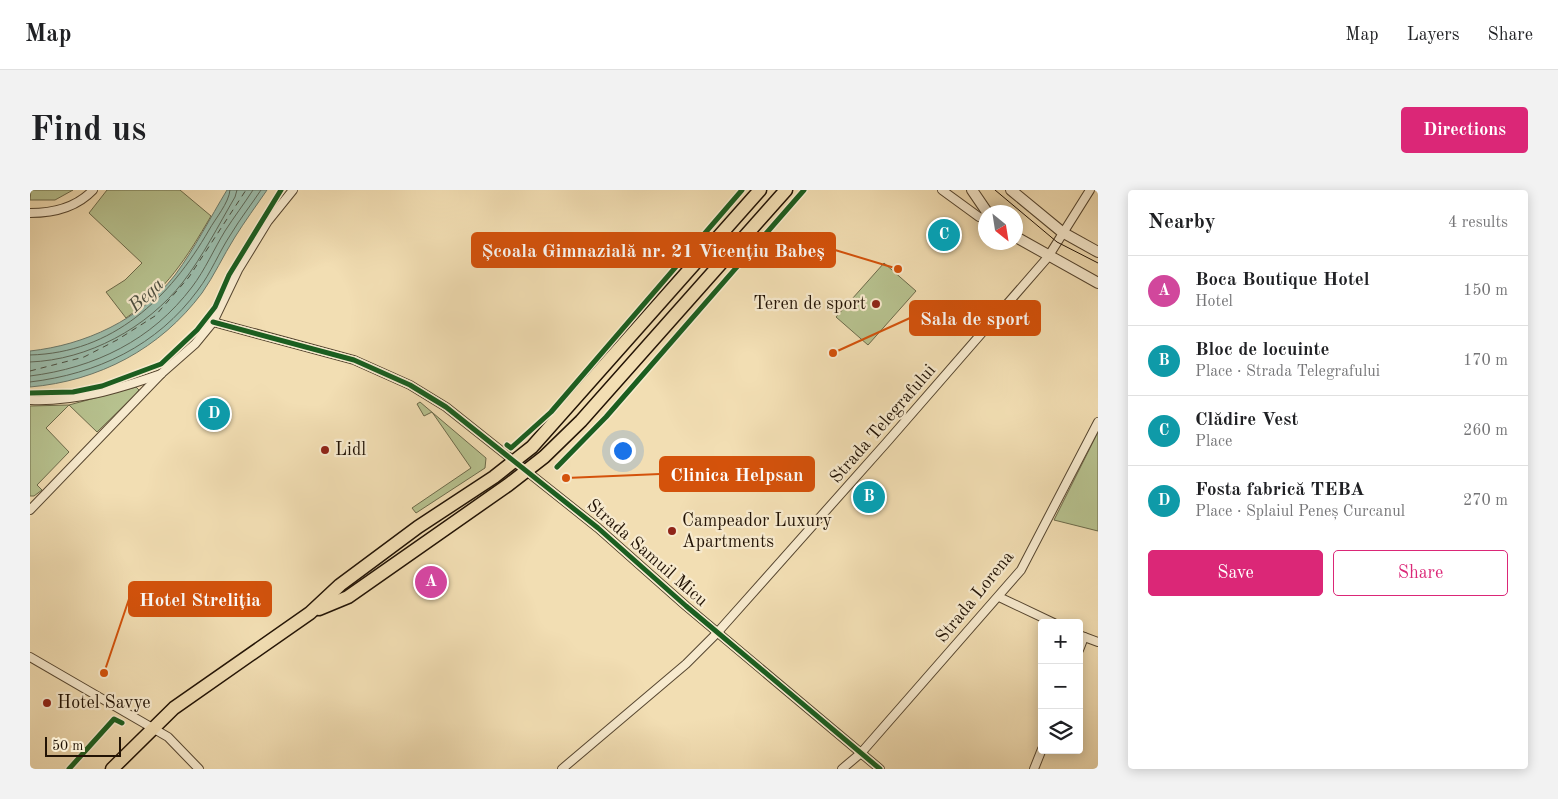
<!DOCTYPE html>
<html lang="en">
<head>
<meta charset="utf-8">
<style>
  :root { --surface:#fff; --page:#f2f2f2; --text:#202124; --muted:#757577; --line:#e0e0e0; --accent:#db2777 }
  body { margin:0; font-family:"Old Standard TT",serif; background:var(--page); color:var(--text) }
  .controls { position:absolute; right:15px; bottom:15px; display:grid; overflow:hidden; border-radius:5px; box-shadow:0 2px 12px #0003 }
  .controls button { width:45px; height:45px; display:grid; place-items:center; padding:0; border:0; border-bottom:1px solid var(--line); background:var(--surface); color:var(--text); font:25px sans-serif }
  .compass { position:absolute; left:948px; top:15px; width:45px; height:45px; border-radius:50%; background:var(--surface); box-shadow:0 2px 12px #0003; rotate:150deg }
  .scale { position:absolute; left:15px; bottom:12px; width:76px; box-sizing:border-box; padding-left:5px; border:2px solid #221305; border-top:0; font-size:14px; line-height:18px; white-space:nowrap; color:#221305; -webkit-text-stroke:4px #f7eace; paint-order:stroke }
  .you { position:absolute; left:592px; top:260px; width:18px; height:18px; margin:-12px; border:4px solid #fff; border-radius:50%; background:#1a73e8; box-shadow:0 0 0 8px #1a73e833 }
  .badge { display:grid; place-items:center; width:32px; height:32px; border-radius:50%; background:var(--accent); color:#fff; font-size:16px; font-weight:700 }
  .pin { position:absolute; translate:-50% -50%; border:2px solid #fff; box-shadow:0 1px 5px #0006 }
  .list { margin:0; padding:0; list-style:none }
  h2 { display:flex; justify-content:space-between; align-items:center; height:65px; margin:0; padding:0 20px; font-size:21px }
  h2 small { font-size:16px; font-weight:400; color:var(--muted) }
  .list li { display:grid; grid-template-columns:32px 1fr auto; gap:15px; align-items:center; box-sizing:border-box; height:70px; padding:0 20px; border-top:1px solid var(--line) }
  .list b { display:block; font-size:19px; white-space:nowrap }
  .list p { margin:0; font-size:16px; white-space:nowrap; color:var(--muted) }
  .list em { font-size:16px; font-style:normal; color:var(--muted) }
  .actions { display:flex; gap:10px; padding:15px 20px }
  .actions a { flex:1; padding:11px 0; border:1px solid var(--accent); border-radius:5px; text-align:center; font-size:18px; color:var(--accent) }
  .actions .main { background:var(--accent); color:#fff }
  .icon { flex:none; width:28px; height:28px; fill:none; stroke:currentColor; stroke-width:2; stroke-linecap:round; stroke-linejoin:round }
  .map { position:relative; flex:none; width:1068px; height:579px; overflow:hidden; border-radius:5px }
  header { display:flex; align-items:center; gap:30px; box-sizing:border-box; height:70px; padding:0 25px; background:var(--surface); border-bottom:1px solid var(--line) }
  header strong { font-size:24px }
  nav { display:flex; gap:28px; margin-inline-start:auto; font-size:18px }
  .intro { display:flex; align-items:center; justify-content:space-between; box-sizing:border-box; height:120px; padding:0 30px }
  h1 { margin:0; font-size:35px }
  .button { padding:12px 22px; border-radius:5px; background:var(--accent); color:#fff; font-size:18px; font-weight:700 }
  main { display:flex; gap:30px; padding:0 30px }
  aside { flex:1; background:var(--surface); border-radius:5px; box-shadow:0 2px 12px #0003 }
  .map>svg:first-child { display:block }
</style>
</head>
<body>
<header>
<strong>Map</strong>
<nav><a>Map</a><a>Layers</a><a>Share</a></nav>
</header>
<div class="intro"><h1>Find us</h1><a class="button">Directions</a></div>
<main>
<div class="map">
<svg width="1068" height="579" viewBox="0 0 1068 579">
  <rect width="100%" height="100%" fill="#f2deb3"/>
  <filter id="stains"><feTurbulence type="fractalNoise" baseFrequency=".004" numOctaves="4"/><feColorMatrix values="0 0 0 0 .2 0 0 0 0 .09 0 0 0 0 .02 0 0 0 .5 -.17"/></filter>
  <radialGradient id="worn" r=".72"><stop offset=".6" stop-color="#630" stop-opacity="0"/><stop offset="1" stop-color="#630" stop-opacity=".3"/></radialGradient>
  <!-- green -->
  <g fill="#b7c28f" stroke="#6c6a4a">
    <polygon points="1,0 43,0 25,10 0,10"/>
    <path d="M77,0H150L181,26C156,69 137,99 96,128L76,102L95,90L112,73L59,23Z"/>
    <polygon points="854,73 886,101 838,155 806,127"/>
    <polygon points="106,197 109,200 107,203 67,242 39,215 16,238 39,262 7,295 12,300 4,306 0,306 0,216 39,215"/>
    <polygon points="390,212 456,268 455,278 386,323 382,318 441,278 402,222 394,226 387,214"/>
    <polygon points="1068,242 1068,341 1024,330"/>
  </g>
  <!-- water -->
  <path fill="#9bbcab" stroke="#6b7869" d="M197,0H237C226,16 215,31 205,47C193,66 184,86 172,103C130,159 69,191 0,197V161C55,155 110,130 145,85C165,58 180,28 197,0Z"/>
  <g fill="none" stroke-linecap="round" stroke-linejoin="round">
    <!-- shore -->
    <g stroke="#5e6858" stroke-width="1">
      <path d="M0,165C83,163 140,108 179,40C185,29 199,13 200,0"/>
      <path d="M0,172C58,170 117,138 153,92C173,66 188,36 205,7L207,0"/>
      <path d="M0,186C65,178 122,150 162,97C175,80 184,59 195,41C204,27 214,14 223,0"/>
      <path d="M0,192C67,184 127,156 168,100C181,83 189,62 201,44C210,29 221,15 231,0"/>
    </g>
    <!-- ferry -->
    <polyline stroke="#4c4e3f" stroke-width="1" stroke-dasharray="6 5" stroke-linecap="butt" points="0,181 54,167 87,150 125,126 159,87 216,0"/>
    <!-- minor casing -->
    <g stroke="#564630" stroke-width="10">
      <g id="minor">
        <polyline points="912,0 949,27 956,28"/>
        <path d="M0,23C24,23 46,18 63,0"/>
        <polyline points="183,132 324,170 380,195 416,217 568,338 656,416 850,579"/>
        <path d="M0,210C45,212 88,199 131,184"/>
        <polyline points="0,320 132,183 165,154 183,132 208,80 238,31 263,0"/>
        <polyline points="969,407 1024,433"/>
        <polyline points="1049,445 1068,452"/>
        <polyline points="1049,460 1054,447"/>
        <polyline points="0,467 138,547 169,579"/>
        <polyline points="532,579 656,474 687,443 857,252 1018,67 1060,0"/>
        <polyline points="812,579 831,563 991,380 1068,232"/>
        <polyline points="1004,579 1012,559"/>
      </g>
    </g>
    <!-- tertiary casing -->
    <g stroke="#564630" stroke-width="12">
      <g id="tertiary">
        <polyline points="942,0 957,22"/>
        <polyline points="981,0 1032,42 1068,62"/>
        <polyline points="986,47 1068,93"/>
      </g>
    </g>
    <!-- primary casing -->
    <g stroke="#221305" stroke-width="15">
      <g id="primary">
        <polyline points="289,419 318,407 478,295 514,267 551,231 756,0"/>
        <polyline points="82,579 144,518 280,423 310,395 388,337 464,287 502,257 730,0"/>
      </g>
    </g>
    <!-- minor -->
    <use href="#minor" stroke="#f7eace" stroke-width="8"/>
    <!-- tertiary -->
    <use href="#tertiary" stroke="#f7eace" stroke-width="10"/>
    <!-- primary -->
    <use href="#primary" stroke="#f2deb3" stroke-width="12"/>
    <!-- tram -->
    <polyline stroke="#221305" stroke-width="1" points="965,0 1027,52 1068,73"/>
    <!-- cycleway casing -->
    <g stroke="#f7eace" stroke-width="8">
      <g id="cycleway">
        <polyline points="183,132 324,170 380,195 416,217 568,338 656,416 850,579"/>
        <polyline points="0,203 43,202 72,196 131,174 167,140 185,117 199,85 251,0"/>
        <polyline points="477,255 481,258 521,222 712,0"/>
        <polyline points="527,277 576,227 774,0"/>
        <polyline points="39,579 84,529 92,533"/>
      </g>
    </g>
    <!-- cycleway -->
    <use href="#cycleway" stroke="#1b5e20" stroke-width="5"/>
  </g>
  <!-- markers -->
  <g fill="#8f2418" stroke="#f7eace" stroke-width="2">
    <circle cx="846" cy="114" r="5"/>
    <circle cx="295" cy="260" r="5"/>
    <circle cx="642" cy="341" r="5"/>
    <circle cx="17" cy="513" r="5"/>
  </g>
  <g text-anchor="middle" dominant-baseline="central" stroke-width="4.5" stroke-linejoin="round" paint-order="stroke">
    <!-- poi labels -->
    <g font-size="18" fill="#221305" stroke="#f7eace" text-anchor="start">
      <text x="836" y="114" text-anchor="end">Teren de sport</text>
      <text x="305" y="260">Lidl</text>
      <text x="652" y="331">Campeador Luxury<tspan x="652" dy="21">Apartments</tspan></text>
      <text x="27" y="513">Hotel Savye</text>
    </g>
    <!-- street labels -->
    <g font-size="18" fill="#221305" stroke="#f7eace">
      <text transform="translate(853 234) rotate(-49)">Strada Telegrafului</text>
      <text transform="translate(617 363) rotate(41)">Strada Samuil Micu</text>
      <text transform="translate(945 407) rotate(-51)">Strada Lorena</text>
    </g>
    <!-- water labels -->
    <g font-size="19" font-style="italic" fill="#4c4e3f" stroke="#f7eace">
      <text transform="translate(117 106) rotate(-43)">Bega</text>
    </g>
  </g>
  <!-- callouts -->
  <path fill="none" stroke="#d4520b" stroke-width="2" d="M868 79L805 60M803 163L880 128M536 288L630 284M74 483L99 409"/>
  <g fill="#d4520b" stroke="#f7eace" stroke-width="2">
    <circle cx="868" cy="79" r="5"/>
    <circle cx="803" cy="163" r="5"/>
    <circle cx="536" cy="288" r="5"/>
    <circle cx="74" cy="483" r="5"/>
  </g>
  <g fill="#d4520b" stroke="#d4520b" stroke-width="2">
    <rect x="442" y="43" width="363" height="34" rx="5"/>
    <rect x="880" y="111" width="130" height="34" rx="5"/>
    <rect x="630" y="267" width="154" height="34" rx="5"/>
    <rect x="99" y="392" width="142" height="34" rx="5"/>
  </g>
  <g font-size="19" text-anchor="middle" font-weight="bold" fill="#fff">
    <text x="623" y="67">Școala Gimnazială nr. 21 Vicențiu Babeș</text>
    <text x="945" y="135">Sala de sport</text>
    <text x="707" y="291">Clinica Helpsan</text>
    <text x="170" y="416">Hotel Streliția</text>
  </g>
  <rect width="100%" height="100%" filter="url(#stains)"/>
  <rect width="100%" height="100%" fill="url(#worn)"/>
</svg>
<div class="controls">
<button>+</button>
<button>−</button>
<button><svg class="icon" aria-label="layers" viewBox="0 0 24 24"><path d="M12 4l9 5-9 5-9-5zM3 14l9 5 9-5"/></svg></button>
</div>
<svg class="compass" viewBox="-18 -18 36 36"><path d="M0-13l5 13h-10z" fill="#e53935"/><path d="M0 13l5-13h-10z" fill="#757577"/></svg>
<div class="scale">50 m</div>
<div class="you"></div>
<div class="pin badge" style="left:401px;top:392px;background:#d1479c">A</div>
<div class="pin badge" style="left:839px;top:307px;background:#0f9aa8">B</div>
<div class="pin badge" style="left:914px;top:45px;background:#0f9aa8">C</div>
<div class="pin badge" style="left:184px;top:224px;background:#0f9aa8">D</div>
</div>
<aside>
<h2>Nearby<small>4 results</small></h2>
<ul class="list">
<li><span class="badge" style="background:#d1479c">A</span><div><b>Boca Boutique Hotel</b><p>Hotel</p></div><em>150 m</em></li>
<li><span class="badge" style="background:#0f9aa8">B</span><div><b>Bloc de locuinte</b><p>Place · Strada Telegrafului</p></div><em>170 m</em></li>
<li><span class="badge" style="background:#0f9aa8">C</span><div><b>Clădire Vest</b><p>Place</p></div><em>260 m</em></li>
<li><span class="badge" style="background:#0f9aa8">D</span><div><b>Fosta fabrică TEBA</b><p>Place · Splaiul Peneș Curcanul</p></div><em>270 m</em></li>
</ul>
<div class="actions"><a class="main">Save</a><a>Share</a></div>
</aside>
</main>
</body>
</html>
